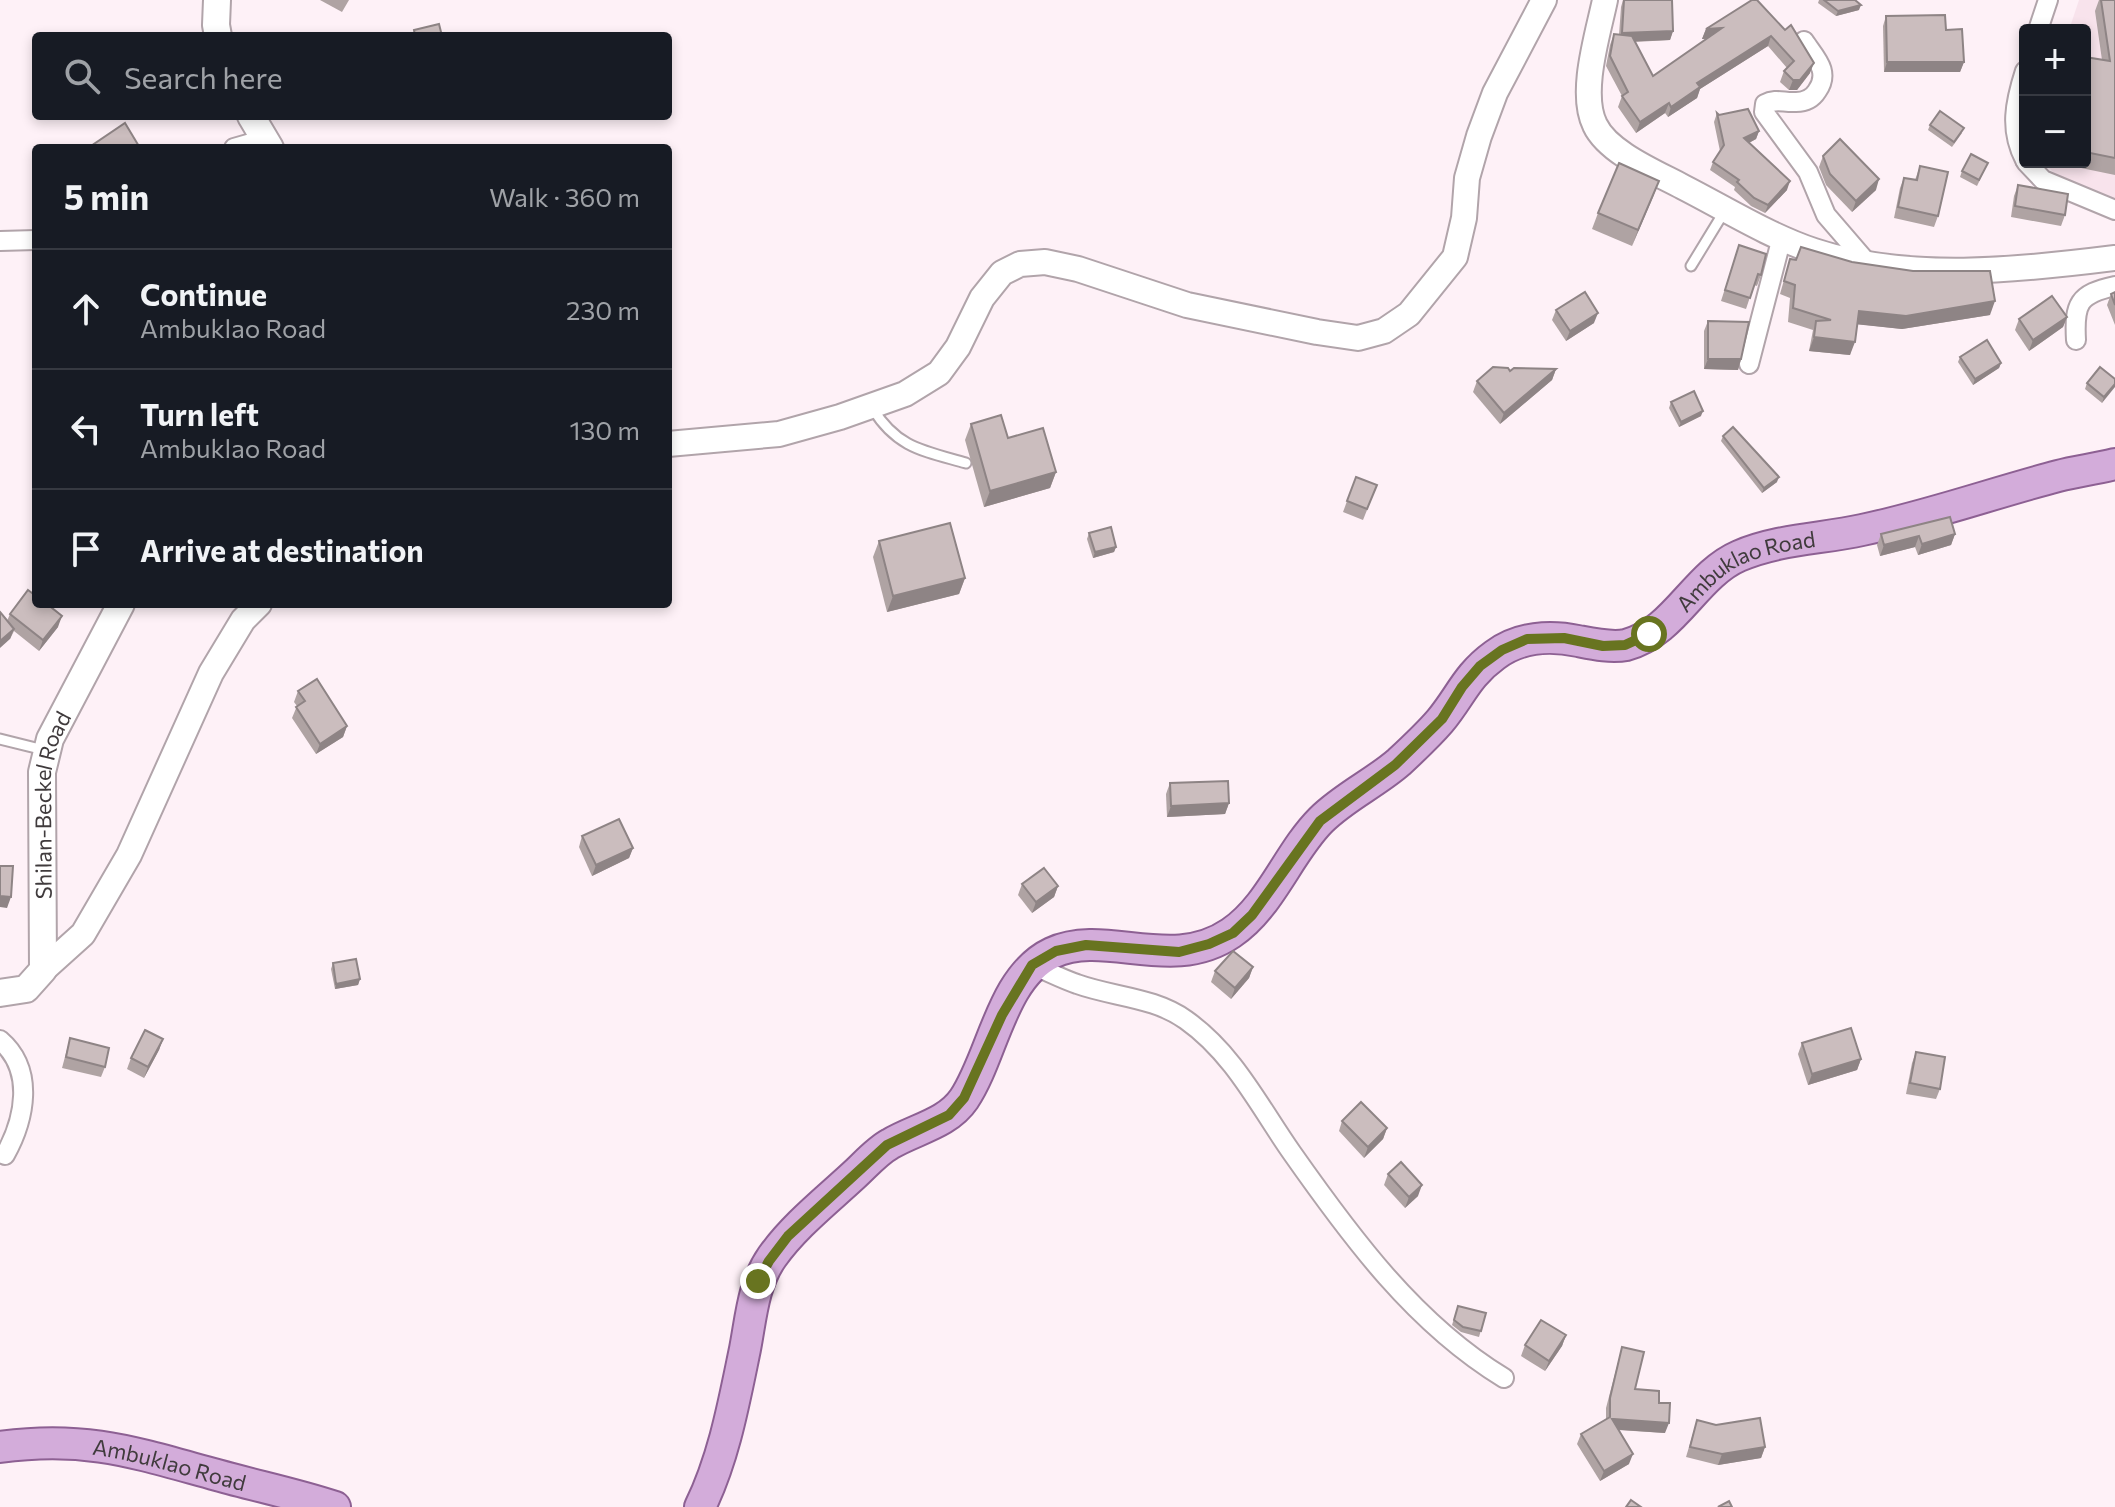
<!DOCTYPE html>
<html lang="en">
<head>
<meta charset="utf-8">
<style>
  :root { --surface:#171b24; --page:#20242c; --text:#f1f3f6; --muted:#9ea1a6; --line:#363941 }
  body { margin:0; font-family:Commissioner,sans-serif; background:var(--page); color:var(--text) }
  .controls { position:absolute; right:24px; top:24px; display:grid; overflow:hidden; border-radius:8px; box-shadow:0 4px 12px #0003 }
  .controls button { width:72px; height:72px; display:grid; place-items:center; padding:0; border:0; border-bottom:2px solid var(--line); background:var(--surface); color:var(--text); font:40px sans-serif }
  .stop { position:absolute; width:24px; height:24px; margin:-18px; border:6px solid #687420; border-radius:50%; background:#fff }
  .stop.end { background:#687420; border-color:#fff; box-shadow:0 2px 8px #0008 }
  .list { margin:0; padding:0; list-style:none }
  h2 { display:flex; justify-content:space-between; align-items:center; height:104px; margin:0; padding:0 32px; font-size:34px }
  h2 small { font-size:26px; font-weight:400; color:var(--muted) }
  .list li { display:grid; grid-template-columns:52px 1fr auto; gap:24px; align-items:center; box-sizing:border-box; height:120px; padding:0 32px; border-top:2px solid var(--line) }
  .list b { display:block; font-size:30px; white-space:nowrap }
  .list p { margin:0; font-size:26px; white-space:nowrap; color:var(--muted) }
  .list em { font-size:26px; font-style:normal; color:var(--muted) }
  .icon { flex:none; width:44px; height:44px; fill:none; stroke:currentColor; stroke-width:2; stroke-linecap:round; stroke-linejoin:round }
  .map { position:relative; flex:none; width:2115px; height:1507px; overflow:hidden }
  .search { position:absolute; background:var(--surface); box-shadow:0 4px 12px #0003; left:32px; top:32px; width:640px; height:88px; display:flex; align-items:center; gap:20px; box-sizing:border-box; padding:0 28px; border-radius:8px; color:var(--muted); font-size:30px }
  .panel { position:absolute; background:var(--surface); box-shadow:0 4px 12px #0003; left:32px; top:144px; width:640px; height:464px; border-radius:8px }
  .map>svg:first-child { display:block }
</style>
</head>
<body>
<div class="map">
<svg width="2115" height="1507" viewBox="0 0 2115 1507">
  <rect width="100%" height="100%" fill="#fef1f7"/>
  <!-- built -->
  <polygon fill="#f8e3ec" points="2079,0 2115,0 2115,206 2066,187 2045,163 2085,162 2085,30 2069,30"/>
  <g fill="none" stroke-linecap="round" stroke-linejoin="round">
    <!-- service casing -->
    <g stroke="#b1a4aa" stroke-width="13">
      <g id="service">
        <polyline points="1691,266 1724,212"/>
        <path d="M873,409C897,448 924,451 966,463"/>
        <polyline points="0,739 44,750"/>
      </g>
    </g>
    <!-- minor casing -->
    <g stroke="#b1a4aa" stroke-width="22">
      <g id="minor">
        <polyline points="2038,30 2048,0"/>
        <path d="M1804,41C1815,58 1831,71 1817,91C1812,99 1805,102 1796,102C1784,103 1776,98 1765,104L1764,112L1808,172L1826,215L1870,266"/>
        <path d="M2025,71C2015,102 2009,130 2025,160"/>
        <polyline points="234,148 265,139"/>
        <polyline points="2026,162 2043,180 2115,210"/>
        <polyline points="0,241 36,240"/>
        <path d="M2076,340C2074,304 2078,294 2115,286"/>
        <polyline points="1749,364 1782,237"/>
        <path d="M1032,965C1047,971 1062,979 1077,984C1113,997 1154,997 1186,1020C1234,1054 1259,1106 1292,1153C1351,1237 1415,1324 1504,1378"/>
        <path d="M0,1040C35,1070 25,1119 5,1155"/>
      </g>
    </g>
    <!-- tertiary casing -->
    <g stroke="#b1a4aa" stroke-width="28">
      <g id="tertiary">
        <path d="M1605,0C1598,34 1579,93 1595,125C1608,153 1657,173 1683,187C1726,209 1769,236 1814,251C1907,282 2020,270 2115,258"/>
        <polyline points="668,444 779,434 840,417 905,394 939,373 958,347 982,298 1002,273 1020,264 1045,262 1078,269 1187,305 1317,332 1358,338 1384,331 1409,314 1455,257 1464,218 1467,178 1479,136 1495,93 1544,0"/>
        <polyline points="43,970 83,934 129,855 211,673 243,620 259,604"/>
      </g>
    </g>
    <!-- secondary casing -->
    <g stroke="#b1a4aa" stroke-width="30">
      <g id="secondary">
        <polyline points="217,0 216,25 218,36"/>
        <polyline points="251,116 270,148"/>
        <path id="s1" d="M0,993L26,989L43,970L42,772L50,739L121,604"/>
      </g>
    </g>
    <!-- primary casing -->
    <g stroke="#8d6093" stroke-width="34">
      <g id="primary">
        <path id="s2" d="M0,1447C86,1435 136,1453 217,1475C256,1486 296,1494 335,1507"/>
        <path id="s3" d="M700,1507C724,1458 734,1402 745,1349C751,1318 753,1284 772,1257C794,1226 826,1201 854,1175C865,1165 877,1151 890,1144C915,1129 947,1124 964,1099C993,1056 1001,977 1052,953C1106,928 1171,974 1231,933C1271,906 1288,853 1321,820C1344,797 1375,783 1399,762C1413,749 1428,735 1440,721C1461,696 1466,676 1495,655C1519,637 1550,635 1578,641C1593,644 1611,648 1626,645C1675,632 1695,575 1739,556C1778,539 1822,539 1862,530C1929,516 1993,493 2058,476C2077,471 2096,469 2115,464"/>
      </g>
    </g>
    <!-- service -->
    <use href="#service" stroke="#fff" stroke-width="9"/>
    <!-- minor -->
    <use href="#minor" stroke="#fff" stroke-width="18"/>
    <!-- tertiary -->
    <use href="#tertiary" stroke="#fff" stroke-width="24"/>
    <!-- secondary -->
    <use href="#secondary" stroke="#fff" stroke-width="26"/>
    <!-- primary -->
    <use href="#primary" stroke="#d3acda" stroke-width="30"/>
  </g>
  <!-- wall -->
  <g fill="#afa3a3">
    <polygon points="320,0 349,0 342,12"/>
    <polygon points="1623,0 1672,0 1673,31 1670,40 1635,42 1653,76 1706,39 1702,39 1706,29 1752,0 1810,73 1797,90 1789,90 1780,82 1784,71 1787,68 1768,46 1700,89 1697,98 1668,117 1665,113 1636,133 1618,107 1622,96 1606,66 1610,45 1614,34 1619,35 1621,7"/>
    <polygon points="1819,0 1855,0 1859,10 1836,16 1818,3"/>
    <polygon points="2099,0 2115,0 2115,175 2052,162 2085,162 2085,57 2102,60 2095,11"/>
    <polygon points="1886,16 1946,30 1964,62 1960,72 1884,72 1883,26"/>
    <polygon points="1717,113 1759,131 1756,139 1749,143 1787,190 1765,213 1751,206 1734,190 1735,187 1710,170 1713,162 1720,151 1714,122"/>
    <polygon points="1930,125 1962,133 1952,147 1928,130"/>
    <polygon points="1823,156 1876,190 1852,212 1826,185 1819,167"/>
    <polygon points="1988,163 1977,186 1960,177 1962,171"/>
    <polygon points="1920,166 1938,216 1934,227 1894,218 1900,188 1904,178 1915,180"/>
    <polygon points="1659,181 1632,246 1592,229 1598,213"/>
    <polygon points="2018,185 2065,215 2061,226 2011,217 2014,196"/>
    <polygon points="1739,245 1761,275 1757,286 1754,285 1746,309 1721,301"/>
    <polygon points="1790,259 1990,315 1902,329 1857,324 1850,355 1809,351 1813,330 1788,322 1790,298 1780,294"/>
    <polygon points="2115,292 2115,325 2107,305 2111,294"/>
    <polygon points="1556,310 1594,323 1566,341 1552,320"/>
    <polygon points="2067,317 2063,327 2029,351 2015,330 2019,319"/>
    <polygon points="1708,321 1741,359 1738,370 1704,369 1704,331"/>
    <polygon points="1960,357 2001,363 1999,368 1973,385 1958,362"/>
    <polygon points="1556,369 1552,380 1500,424 1473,392 1477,381 1510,371"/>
    <polygon points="2115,379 2102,403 2085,389 2087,383"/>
    <polygon points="1671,402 1701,416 1679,427 1669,408"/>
    <polygon points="971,424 1008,438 1056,472 1050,488 984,507 965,440"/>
    <polygon points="1723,436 1777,482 1762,493 1721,441"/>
    <polygon points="1356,477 1377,485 1363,520 1343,512"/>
    <polygon points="1089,533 1116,547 1114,552 1093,558 1087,539"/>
    <polygon points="1881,534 1955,534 1951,545 1918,555 1915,547 1880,556 1877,545"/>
    <polygon points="879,541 965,578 959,594 887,612 873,557"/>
    <polygon points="10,614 58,627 39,651 14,631 10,639 7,621"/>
    <polygon points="298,691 347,726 343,737 316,754 292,718 297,706 294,702"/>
    <polygon points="1170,783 1229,803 1225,814 1167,817 1166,794"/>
    <polygon points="582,836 633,848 629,858 592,876 579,847"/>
    <polygon points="1022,884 1058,886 1054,897 1032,913 1018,895"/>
    <polygon points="333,963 360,979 358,985 335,989 331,969"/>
    <polygon points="1253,967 1249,978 1231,999 1211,982 1215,971"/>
    <polygon points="70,1038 105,1067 101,1077 62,1068"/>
    <polygon points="163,1039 159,1050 144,1078 127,1069 131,1058"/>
    <polygon points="1802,1043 1861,1059 1857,1070 1808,1085 1798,1054"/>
    <polygon points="1916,1052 1940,1089 1936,1099 1906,1094 1912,1063"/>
    <polygon points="1342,1121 1387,1128 1383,1139 1364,1158 1339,1131"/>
    <polygon points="1388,1174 1418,1196 1405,1208 1384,1185"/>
    <polygon points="1458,1306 1486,1313 1479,1337 1461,1332 1452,1325"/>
    <polygon points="1566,1335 1562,1346 1545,1371 1521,1356 1525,1345"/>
    <polygon points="1622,1347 1635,1389 1659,1403 1665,1433 1618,1430 1629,1464 1600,1481 1577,1444 1581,1434 1606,1419 1606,1408"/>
    <polygon points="1697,1420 1765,1447 1761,1458 1718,1465 1686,1457"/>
  </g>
  <!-- shaded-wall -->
  <g fill="#8e8485">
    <polygon points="1861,5 1859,10 1836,16 1838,11"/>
    <polygon points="1722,28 1718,38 1702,39 1706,29"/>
    <polygon points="1673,31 1670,40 1618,42 1622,33"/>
    <polygon points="1771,36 1768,46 1700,89 1697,98 1668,117 1671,107 1697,83"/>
    <polygon points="1887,62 1964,62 1960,72 1884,72"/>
    <polygon points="1814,63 1810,73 1797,90 1789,90 1793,80"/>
    <polygon points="1669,103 1665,113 1636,133 1640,122"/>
    <polygon points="1759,131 1756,139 1741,147 1744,138"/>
    <polygon points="1879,179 1876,190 1852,212 1856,201"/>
    <polygon points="1659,181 1653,197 1632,246 1638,230"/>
    <polygon points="1790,181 1787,190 1765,213 1768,205"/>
    <polygon points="1995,301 1990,315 1902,329 1854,324 1859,311"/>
    <polygon points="1598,313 1594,323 1566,341 1570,331"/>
    <polygon points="2067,317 2063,327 2029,351 2033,340"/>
    <polygon points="1814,337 1855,342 1850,355 1809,351"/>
    <polygon points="1708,359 1741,359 1738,370 1704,369"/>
    <polygon points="2001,363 1999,368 1973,385 1975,379"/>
    <polygon points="1556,369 1552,380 1500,424 1504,413"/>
    <polygon points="2115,384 2115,387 2102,403 2104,397"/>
    <polygon points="1703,411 1701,416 1679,427 1681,422"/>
    <polygon points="1056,472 1050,488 984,507 990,491"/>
    <polygon points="1779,477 1777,482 1762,493 1764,488"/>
    <polygon points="1955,534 1951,545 1918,555 1922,544"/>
    <polygon points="1919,536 1915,547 1880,556 1884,545"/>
    <polygon points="1116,547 1114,552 1093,558 1095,552"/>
    <polygon points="965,578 959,594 887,612 893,596"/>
    <polygon points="62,616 58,627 39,651 43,640"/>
    <polygon points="14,629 10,639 0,648 0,641"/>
    <polygon points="347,726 343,737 316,754 320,744"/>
    <polygon points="1229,803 1225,814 1167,817 1171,806"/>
    <polygon points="633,848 629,858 592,876 596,865"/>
    <polygon points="1058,886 1054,897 1032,913 1036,902"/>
    <polygon points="0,896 11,897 7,908 0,907"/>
    <polygon points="1253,967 1249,978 1231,999 1235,988"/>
    <polygon points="360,979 358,985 335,989 336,984"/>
    <polygon points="163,1039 159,1050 144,1078 148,1067"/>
    <polygon points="1861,1059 1857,1070 1808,1085 1812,1074"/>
    <polygon points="1387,1128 1383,1139 1364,1158 1368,1147"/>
    <polygon points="1422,1185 1418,1196 1405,1208 1409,1197"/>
    <polygon points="1566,1335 1562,1346 1545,1371 1549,1361"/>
    <polygon points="1612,1419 1669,1423 1665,1433 1608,1429"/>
    <polygon points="1765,1447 1761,1458 1718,1465 1722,1454"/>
    <polygon points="1633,1454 1629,1464 1600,1481 1604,1471"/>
  </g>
  <!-- building -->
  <g fill="#cbbdbe" stroke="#8e8485" stroke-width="2">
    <polygon points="1624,0 1672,0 1673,31 1622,33"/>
    <polygon points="1752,0 1757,0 1785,30 1791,25 1814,63 1800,80 1793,80 1784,71 1794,61 1771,36 1697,83 1700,87 1671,107 1669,103 1640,122 1622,96 1628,92 1610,56 1614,34 1632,36 1653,76 1722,28 1706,29"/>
    <polygon points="1824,0 1855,0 1861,5 1838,11"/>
    <polygon points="2101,0 2115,0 2115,158 2085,152 2085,57 2110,61"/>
    <polygon points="1945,15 1946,30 1962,29 1964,62 1887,62 1886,16"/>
    <polygon points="439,24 442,36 415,36 414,30"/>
    <polygon points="1748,109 1759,131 1744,138 1790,181 1768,205 1754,198 1737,182 1739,180 1713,162 1724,145 1717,113 1719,115"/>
    <polygon points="1940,111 1964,128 1954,142 1930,125"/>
    <polygon points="125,123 140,148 88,148"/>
    <polygon points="1840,139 1879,179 1856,201 1830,174 1823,156"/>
    <polygon points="1971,154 1988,163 1979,180 1962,171"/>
    <polygon points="1619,163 1659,181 1638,230 1598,213"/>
    <polygon points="1920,166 1948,172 1938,216 1898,207 1904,178 1917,180"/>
    <polygon points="2018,185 2068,194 2065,215 2015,206"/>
    <polygon points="1739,245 1766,254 1761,275 1758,274 1750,298 1725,290"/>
    <polygon points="1801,247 1852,262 1913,271 1990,271 1995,301 1906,316 1859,311 1855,342 1814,337 1816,321 1831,320 1793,308 1795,285 1784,281 1790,259 1796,260"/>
    <polygon points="1585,292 1598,313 1570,331 1556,310"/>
    <polygon points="2115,292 2115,305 2111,294"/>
    <polygon points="2052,296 2067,317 2033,340 2019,319"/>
    <polygon points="1708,321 1749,322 1741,359 1708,359"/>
    <polygon points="1987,340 2001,363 1975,379 1960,357"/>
    <polygon points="1493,367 1508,368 1510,371 1514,368 1556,369 1504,413 1477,381"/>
    <polygon points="2100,367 2115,379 2115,384 2104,397 2087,383"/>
    <polygon points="1694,391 1703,411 1681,422 1671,402"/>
    <polygon points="1001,415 1008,438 1043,428 1056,472 990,491 971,424"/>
    <polygon points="1733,427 1779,477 1764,488 1723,436"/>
    <polygon points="1356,477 1377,485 1367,509 1347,501"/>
    <polygon points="1950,517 1955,534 1922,544 1919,536 1884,545 1881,534"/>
    <polygon points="950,523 965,578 893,596 879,541"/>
    <polygon points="1111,527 1116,547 1095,552 1089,533"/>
    <polygon points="28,590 36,596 36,604 47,604 62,616 43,640 10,614"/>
    <polygon points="0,612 14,629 0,641"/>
    <polygon points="317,679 347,726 320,744 296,707 305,701 298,691"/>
    <polygon points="1228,781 1229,803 1171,806 1170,783"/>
    <polygon points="619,819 633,848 596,865 582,836"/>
    <polygon points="0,866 13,866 11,897 0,896"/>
    <polygon points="1044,868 1058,886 1036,902 1022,884"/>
    <polygon points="1233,951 1253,967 1235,988 1215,971"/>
    <polygon points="356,959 360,979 336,984 333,963"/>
    <polygon points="1851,1028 1861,1059 1812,1074 1802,1043"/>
    <polygon points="145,1030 163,1039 148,1067 131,1058"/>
    <polygon points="70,1038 109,1048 105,1067 66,1057"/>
    <polygon points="1916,1052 1945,1057 1940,1089 1910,1083"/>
    <polygon points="1361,1102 1387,1128 1368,1147 1342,1121"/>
    <polygon points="1401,1162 1422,1185 1409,1197 1388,1174"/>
    <polygon points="1458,1306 1486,1313 1481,1331 1463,1327 1454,1320"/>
    <polygon points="1541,1320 1566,1335 1549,1361 1525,1345"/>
    <polygon points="1622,1347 1644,1352 1635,1389 1659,1391 1659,1403 1670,1403 1669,1423 1612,1419 1633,1454 1604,1471 1581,1434 1610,1417 1610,1398"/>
    <polygon points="1760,1418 1765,1447 1722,1454 1690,1447 1697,1420 1716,1425"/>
    <polygon points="1631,1500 1641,1507 1626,1507"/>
    <polygon points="1729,1501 1732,1507 1718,1507"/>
  </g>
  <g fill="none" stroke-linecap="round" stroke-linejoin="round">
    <!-- route -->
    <polyline stroke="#687420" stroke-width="10" points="758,1281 769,1261 788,1236 887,1145 949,1115 964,1098 1002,1015 1032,965 1056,951 1086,945 1179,952 1209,944 1233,933 1252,915 1320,821 1395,765 1442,719 1462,687 1480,666 1502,650 1527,639 1564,638 1603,646 1625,645 1649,634"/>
  </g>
  <g text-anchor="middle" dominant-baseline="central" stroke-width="8" stroke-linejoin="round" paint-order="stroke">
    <!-- street labels -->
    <g font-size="22" fill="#403b3d" stroke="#fff">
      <text stroke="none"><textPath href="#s3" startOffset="1538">Ambuklao Road</textPath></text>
      <text stroke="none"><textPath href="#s1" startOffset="218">Shilan-Beckel Road</textPath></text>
      <text stroke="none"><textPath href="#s2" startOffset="172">Ambuklao Road</textPath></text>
    </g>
  </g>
</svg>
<div class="controls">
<button>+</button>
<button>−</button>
</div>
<div class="stop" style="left:1649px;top:634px"></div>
<div class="stop end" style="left:758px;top:1281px"></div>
<div class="search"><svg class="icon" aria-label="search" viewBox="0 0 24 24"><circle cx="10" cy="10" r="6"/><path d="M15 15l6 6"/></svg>Search here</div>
<section class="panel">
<h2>5 min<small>Walk · 360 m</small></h2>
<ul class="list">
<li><svg class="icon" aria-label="ahead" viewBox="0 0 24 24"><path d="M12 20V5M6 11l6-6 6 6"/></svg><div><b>Continue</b><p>Ambuklao Road</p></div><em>230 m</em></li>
<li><svg class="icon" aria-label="left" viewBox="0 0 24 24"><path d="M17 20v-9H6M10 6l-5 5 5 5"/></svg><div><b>Turn left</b><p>Ambuklao Road</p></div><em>130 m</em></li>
<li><svg class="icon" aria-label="arrive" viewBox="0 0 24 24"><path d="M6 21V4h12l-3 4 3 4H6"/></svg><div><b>Arrive at destination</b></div></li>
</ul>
</section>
</div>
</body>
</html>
